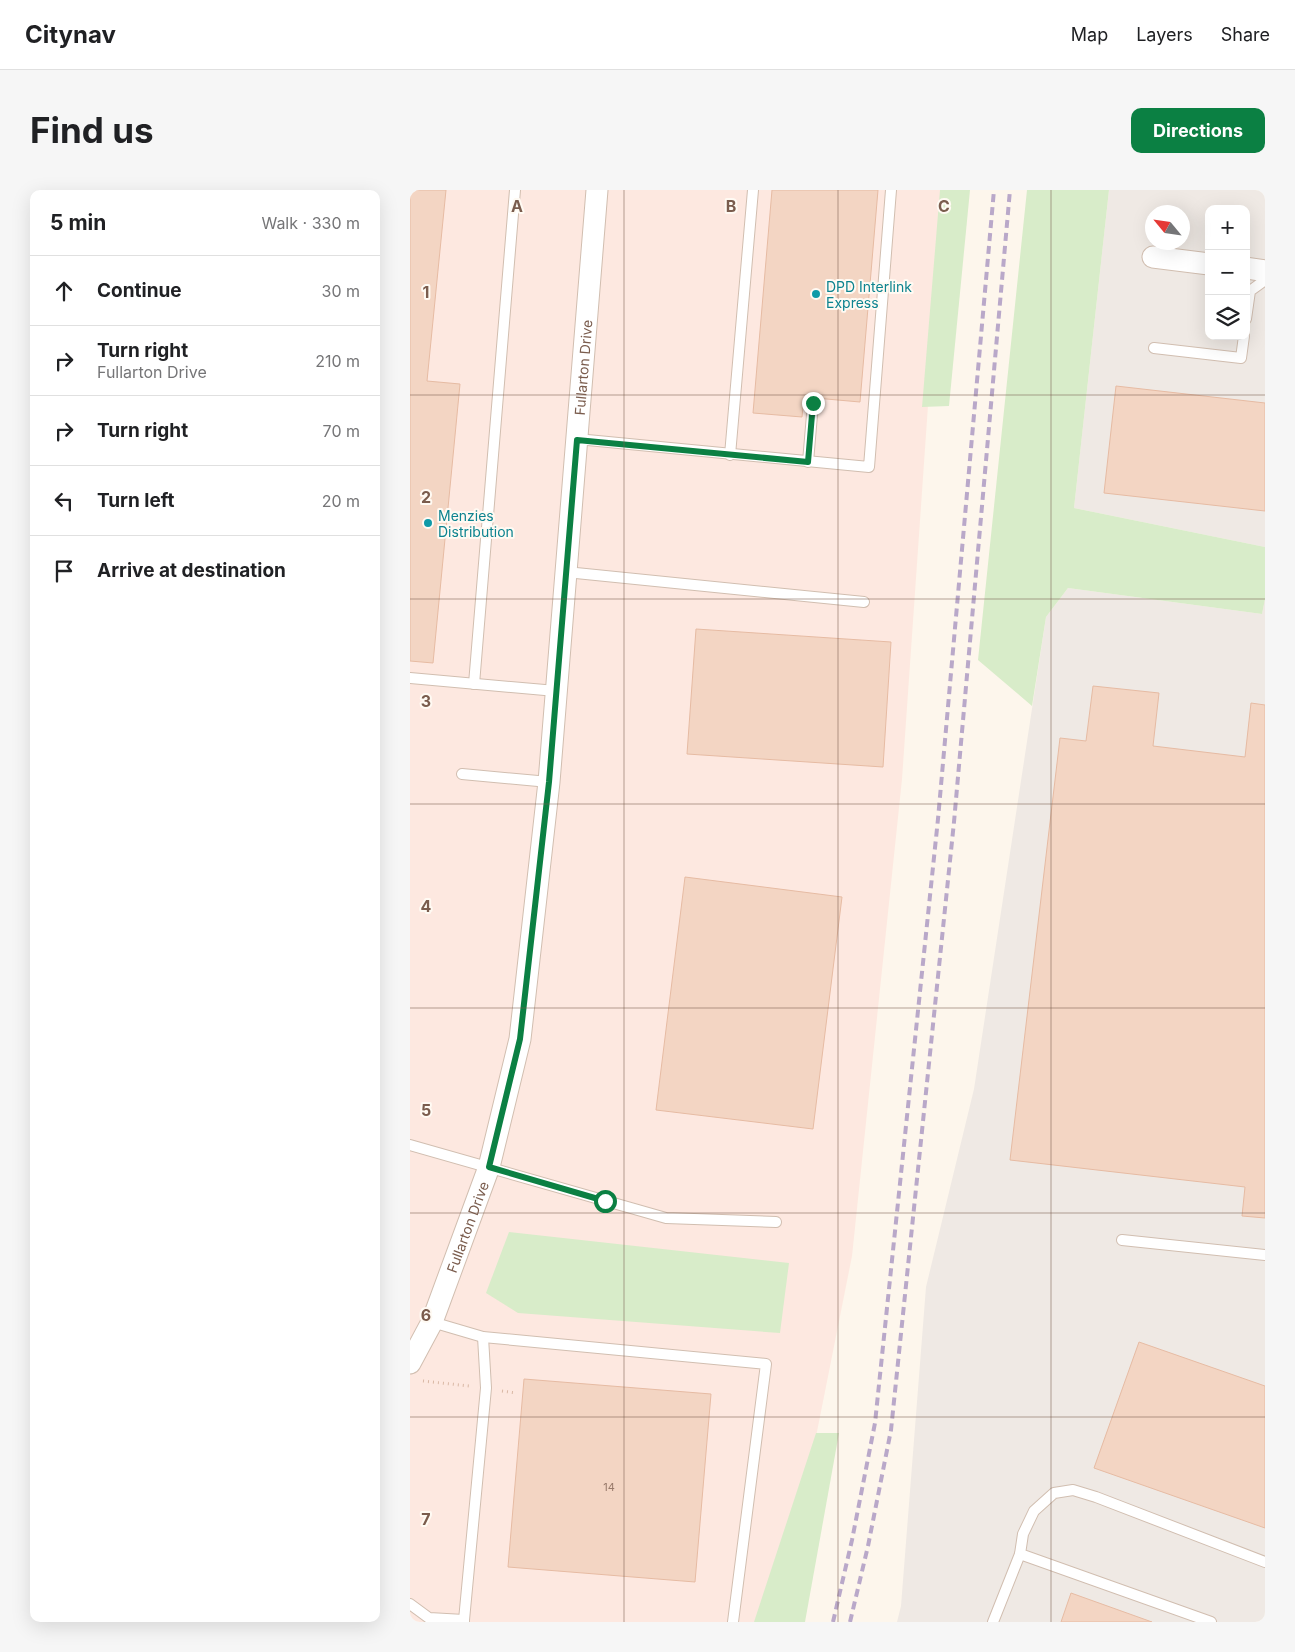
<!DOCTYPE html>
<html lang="en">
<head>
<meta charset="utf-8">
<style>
  :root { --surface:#fff; --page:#f6f6f6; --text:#202124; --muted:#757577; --line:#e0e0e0; --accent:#0b8043 }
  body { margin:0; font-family:Inter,sans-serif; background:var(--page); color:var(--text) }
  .controls { position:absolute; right:15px; top:15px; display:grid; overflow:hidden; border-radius:10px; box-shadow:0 5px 20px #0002 }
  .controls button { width:45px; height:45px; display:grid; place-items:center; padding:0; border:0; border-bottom:1px solid var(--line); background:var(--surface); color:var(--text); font:25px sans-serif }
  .compass { position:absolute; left:735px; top:15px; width:45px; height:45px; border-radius:50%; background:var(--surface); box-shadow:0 5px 20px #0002; rotate:299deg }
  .stop { position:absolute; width:15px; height:15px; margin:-11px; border:4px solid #0b8043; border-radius:50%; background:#fff }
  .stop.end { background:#0b8043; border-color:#fff; box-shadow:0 1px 5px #0008 }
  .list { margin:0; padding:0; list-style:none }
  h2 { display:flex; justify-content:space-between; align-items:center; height:65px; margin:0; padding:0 20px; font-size:21px }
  h2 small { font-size:16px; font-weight:400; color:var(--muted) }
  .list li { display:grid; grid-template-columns:32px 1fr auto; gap:15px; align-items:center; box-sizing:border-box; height:70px; padding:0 20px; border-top:1px solid var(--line) }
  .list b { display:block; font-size:19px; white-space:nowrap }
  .list p { margin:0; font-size:16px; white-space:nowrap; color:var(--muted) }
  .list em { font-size:16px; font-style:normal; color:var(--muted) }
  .icon { flex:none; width:28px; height:28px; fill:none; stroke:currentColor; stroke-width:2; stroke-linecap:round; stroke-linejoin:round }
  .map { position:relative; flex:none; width:855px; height:1432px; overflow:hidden; border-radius:10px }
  header { display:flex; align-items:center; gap:30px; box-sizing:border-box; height:70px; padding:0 25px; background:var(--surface); border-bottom:1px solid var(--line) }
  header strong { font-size:24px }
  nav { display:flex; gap:28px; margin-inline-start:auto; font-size:18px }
  .intro { display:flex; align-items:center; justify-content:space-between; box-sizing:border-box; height:120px; padding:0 30px }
  h1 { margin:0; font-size:35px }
  .button { padding:12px 22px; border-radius:10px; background:var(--accent); color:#fff; font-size:18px; font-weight:700 }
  main { display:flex; gap:30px; padding:0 30px }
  aside { flex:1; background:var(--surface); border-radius:10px; box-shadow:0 5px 20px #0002 }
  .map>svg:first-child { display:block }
</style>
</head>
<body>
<header>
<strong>Citynav</strong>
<nav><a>Map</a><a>Layers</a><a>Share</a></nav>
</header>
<div class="intro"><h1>Find us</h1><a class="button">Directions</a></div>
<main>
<aside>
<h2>5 min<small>Walk · 330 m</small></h2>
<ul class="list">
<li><svg class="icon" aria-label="ahead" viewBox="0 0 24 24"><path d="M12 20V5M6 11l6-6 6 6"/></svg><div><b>Continue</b></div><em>30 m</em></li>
<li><svg class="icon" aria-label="right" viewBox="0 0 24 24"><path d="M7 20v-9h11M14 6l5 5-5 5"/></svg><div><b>Turn right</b><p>Fullarton Drive</p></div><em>210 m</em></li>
<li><svg class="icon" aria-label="right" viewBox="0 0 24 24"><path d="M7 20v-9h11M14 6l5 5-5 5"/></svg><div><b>Turn right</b></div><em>70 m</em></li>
<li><svg class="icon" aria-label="left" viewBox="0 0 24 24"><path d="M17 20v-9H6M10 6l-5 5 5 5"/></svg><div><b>Turn left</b></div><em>20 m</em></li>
<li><svg class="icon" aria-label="arrive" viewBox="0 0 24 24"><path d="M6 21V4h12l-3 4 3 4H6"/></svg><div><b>Arrive at destination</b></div></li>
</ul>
</aside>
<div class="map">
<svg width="855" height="1432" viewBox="0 0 855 1432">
  <rect width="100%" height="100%" fill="#fdf6ec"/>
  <!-- commercial -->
  <polygon fill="#fde8e0" points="0,0 533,0 492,589 442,1066 369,1432 0,1432"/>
  <!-- industrial -->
  <g fill="#efe9e4" fill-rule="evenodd">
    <path d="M699,0H855V357L664,318ZM799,19H836V146H799ZM742,22H772V52H742Z"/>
    <polygon points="658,398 852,424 855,409 855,1432 487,1432 491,1416 516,1097 564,899 636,427"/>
  </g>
  <!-- green -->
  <g fill="#d8ecc9">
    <polygon points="530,0 560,0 539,216 512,217"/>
    <polygon points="617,0 699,0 664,318 855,357 855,409 852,424 658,398 636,427 622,516 568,470"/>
    <polygon points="99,1042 379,1073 370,1143 108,1123 76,1103"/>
    <polygon points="406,1243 429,1243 395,1432 344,1432"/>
  </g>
  <!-- building -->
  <g fill="#f3d5c3" stroke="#e6bba3">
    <polygon points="0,0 36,0 17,191 50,194 23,473 0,471"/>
    <polygon points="362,0 468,0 450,212 394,207 392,227 343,223"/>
    <polygon points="706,196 855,213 855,321 694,303"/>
    <polygon points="286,439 481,452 473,577 277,564"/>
    <polygon points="683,496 749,503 743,556 835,567 841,513 855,515 855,1028 832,1026 835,997 600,970 650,548 676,551"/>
    <polygon points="275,687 432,707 403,939 246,920"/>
    <polygon points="729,1152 855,1196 855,1338 684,1278"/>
    <polygon points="114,1189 301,1204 285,1392 98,1377"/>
    <polygon points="661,1403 742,1432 651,1432"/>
  </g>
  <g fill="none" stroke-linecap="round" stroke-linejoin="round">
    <!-- lane casing -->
    <g stroke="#d1beb0" stroke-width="12">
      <g id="lane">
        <polyline points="836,129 840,101 855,90"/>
        <polyline points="744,158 831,168 834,146"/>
        <polyline points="167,249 459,277 481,0"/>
        <polyline points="320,265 343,0"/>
        <polyline points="398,272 403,213"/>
        <polyline points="156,382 454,412"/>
        <polyline points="0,488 146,501"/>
        <polyline points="64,494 105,0"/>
        <polyline points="52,584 139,592"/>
        <polyline points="0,955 256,1028 366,1032"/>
        <polyline points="712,1050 855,1065"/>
        <polyline points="22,1132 73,1147 356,1174 323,1432"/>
        <polyline points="0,1414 19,1428 54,1430 54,1432"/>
        <polyline points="54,1430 76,1198 73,1147"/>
        <polyline points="583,1432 610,1364"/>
        <polyline points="801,1432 610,1364 613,1344 624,1321 644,1303 663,1300 686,1307 855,1372"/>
      </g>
    </g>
    <!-- street casing -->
    <g stroke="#d1beb0" stroke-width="23">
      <g id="street">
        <polyline points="743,67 799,74"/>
        <polyline points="836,78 855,81"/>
        <path id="s1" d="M0,1173L22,1132L79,977L110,849L139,592L187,0"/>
      </g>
    </g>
    <!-- path -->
    <g stroke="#d9b8a5" stroke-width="3" stroke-dasharray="1 4" stroke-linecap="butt">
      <polyline points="13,1191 59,1196"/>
      <polyline points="92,1201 106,1203"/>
    </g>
    <!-- lane -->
    <use href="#lane" stroke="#fff" stroke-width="10"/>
    <!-- street -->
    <use href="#street" stroke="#fff" stroke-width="21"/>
    <!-- rail -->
    <g stroke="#b9a8c9" stroke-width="4" stroke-dasharray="8 5" stroke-linecap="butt">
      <polyline points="423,1432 442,1350 465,1233 528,629 584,0"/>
      <polyline points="440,1432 458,1356 481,1240 544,632 600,0"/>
    </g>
  </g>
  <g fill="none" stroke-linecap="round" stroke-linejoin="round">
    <!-- route -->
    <polyline stroke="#0b8043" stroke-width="6" points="195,1011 79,977 110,849 139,592 167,250 398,272 403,213"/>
  </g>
  <!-- grid -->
  <path fill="none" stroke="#7a5c4d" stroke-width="1" stroke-opacity="0.55" d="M214,0V1432M428,0V1432M641,0V1432M0,205H855M0,409H855M0,614H855M0,818H855M0,1023H855M0,1227H855"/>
  <!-- markers -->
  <g fill="#0f9aa8" stroke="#fffaf3" stroke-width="2">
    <circle cx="406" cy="104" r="5"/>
    <circle cx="18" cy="333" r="5"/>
  </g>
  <g text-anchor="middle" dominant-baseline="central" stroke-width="4" stroke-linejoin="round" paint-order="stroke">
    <!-- number labels -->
    <g font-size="11" fill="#987a6a">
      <text x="199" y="1297">14</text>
    </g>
    <!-- culture labels -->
    <g font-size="14" fill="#0d838f" stroke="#fffaf3" text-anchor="start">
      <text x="416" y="96">DPD Interlink<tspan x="416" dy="16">Express</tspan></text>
      <text x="28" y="325">Menzies<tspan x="28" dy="16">Distribution</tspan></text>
    </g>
    <!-- street labels -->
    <g font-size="14" fill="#7a5c4d" stroke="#fffaf3">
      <text stroke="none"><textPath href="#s1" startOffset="1018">Fullarton Drive</textPath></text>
      <text stroke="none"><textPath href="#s1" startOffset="148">Fullarton Drive</textPath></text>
    </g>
  </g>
  <g font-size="16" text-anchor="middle" font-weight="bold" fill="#7a5c4d" stroke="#fffaf3" stroke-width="4" stroke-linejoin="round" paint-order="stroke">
    <text x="107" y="22">A</text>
    <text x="321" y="22">B</text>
    <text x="534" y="22">C</text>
    <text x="16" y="108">1</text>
    <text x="16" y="313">2</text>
    <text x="16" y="517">3</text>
    <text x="16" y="722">4</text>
    <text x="16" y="926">5</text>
    <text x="16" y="1131">6</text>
    <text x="16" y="1335">7</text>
  </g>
</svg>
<div class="controls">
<button>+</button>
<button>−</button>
<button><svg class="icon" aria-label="layers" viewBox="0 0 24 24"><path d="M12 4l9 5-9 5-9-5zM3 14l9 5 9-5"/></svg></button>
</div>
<svg class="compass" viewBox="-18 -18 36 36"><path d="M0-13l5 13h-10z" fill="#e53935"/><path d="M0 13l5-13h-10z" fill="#757577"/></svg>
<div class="stop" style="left:195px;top:1011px"></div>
<div class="stop end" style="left:403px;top:213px"></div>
</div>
</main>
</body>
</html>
